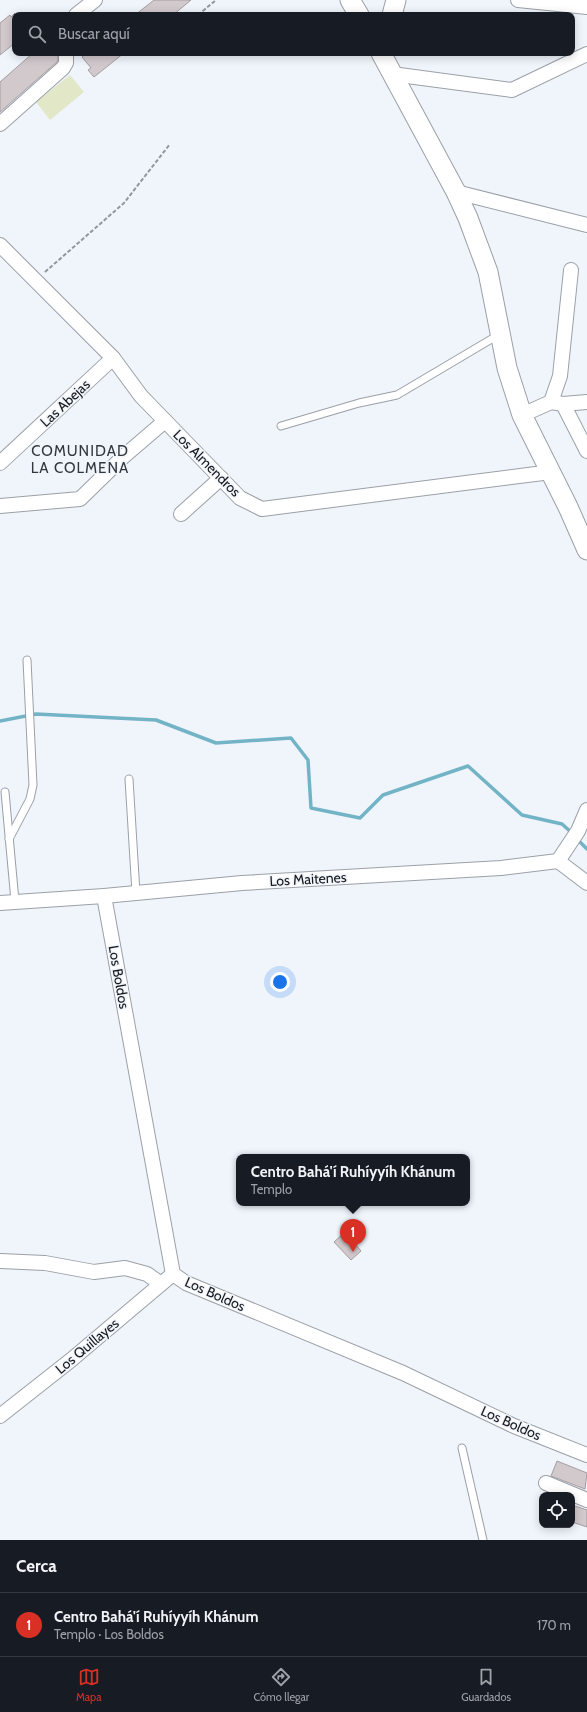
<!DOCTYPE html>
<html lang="es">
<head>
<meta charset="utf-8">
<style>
  :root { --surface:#171b24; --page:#20242c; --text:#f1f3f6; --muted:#9ea1a6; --line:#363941; --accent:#d93025 }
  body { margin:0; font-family:Cabin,sans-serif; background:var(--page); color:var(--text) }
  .controls { position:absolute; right:12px; bottom:12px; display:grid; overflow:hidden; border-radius:8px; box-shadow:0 2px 10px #0003 }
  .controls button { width:36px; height:36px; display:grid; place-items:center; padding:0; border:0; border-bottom:1px solid var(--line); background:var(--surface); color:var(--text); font:20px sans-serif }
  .you { position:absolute; left:280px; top:982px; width:14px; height:14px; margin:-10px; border:3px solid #fff; border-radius:50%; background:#1a73e8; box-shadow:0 0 0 6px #1a73e833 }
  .badge { display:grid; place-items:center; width:26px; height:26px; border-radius:50%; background:var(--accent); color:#fff; font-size:13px; font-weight:700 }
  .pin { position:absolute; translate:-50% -33px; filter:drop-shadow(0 1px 2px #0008) }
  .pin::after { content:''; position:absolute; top:21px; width:14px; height:12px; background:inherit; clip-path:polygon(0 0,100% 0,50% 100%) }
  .popup { position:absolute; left:236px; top:1154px; width:234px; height:52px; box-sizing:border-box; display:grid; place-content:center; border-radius:8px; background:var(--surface); filter:drop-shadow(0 1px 3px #0005); font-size:13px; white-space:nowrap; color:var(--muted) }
  .popup b { font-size:15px; color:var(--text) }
  .popup::after { content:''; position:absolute; left:50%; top:100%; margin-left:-8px; border:8px solid transparent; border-top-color:var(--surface) }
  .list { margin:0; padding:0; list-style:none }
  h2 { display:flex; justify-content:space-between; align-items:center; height:52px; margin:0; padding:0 16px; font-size:17px }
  h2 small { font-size:13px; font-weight:400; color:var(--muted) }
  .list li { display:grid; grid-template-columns:26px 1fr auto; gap:12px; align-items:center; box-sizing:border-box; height:64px; padding:0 16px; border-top:1px solid var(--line) }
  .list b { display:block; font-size:15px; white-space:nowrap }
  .list p { margin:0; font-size:13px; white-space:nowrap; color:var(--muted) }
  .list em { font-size:13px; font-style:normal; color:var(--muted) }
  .icon { flex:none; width:22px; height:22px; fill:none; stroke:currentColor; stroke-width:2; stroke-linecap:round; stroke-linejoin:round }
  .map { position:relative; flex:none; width:587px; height:1540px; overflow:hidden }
  .search { position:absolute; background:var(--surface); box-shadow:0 2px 10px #0003; left:12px; right:12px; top:12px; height:44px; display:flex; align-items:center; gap:10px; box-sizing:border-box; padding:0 14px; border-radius:8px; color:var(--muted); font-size:15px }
  .sheet { height:116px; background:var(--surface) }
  nav { display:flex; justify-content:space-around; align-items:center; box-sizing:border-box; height:56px; border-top:1px solid var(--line); background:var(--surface); font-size:11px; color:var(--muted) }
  nav a { display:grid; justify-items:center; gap:2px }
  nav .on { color:var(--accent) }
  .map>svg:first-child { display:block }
</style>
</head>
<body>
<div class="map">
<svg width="587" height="1540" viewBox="0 0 587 1540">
  <rect width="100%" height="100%" fill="#f0f5fc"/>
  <!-- green -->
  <polygon fill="#e2e7c7" points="70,75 84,92 50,120 36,102"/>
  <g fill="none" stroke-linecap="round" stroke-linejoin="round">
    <!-- stream -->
    <g stroke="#73b3c6" stroke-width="3.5">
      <polyline points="0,721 36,714 156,720 216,743 291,738 308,760 311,808 360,818 383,795 468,766 522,815 562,824 572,833"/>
      <polyline points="576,838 587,849"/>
    </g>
  </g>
  <!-- building -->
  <g fill="#d2c9cd" stroke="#a59da1">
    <polygon points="154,0 191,0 173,15 135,15"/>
    <polygon points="15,13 15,43 0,55 0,23 10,15 11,17"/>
    <polygon points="33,53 58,53 58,61 0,112 0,82"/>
    <polygon points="87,53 124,53 94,77 88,70 91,68 82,57"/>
    <polygon points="345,1232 361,1251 351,1260 334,1242"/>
    <polygon points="557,1461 587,1473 585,1489 551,1476"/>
    <polygon points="572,1505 587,1510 587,1527 572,1522"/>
  </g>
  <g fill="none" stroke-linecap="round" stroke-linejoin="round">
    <!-- lane casing -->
    <g stroke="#9ba0a7" stroke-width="9">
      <g id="lane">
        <polyline points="281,426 359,403 397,395 500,334"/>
        <polyline points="129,779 136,893"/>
        <polyline points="5,792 15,901"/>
        <polyline points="9,839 30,799 33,785 27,660"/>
        <polyline points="462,1448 483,1540"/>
      </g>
    </g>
    <!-- street casing -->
    <g stroke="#9ba0a7" stroke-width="16">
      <g id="street">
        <polyline points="518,0 587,7"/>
        <polyline points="76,15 95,0"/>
        <polyline points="392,74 512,90 587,54"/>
        <polyline points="0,124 63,68 66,63 66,53"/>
        <polyline points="456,192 587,225"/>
        <polyline points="0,245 113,358 141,396 240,498 262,509 551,472"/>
        <polyline points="551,402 560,376 571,270"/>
        <polyline points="563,404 587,451"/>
        <polyline points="522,415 551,402 563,404 587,402"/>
        <polyline points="0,463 113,358"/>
        <polyline points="0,506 80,499 123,457 165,421"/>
        <polyline points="181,514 221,478"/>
        <polyline points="558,861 587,883"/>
        <polyline points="104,896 173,1274 186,1283 403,1373 514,1426 587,1455"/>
        <polyline points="0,903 104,896 242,883 501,868 558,861 578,831 587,810"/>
        <polyline points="0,1261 45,1263 94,1272 125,1268 147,1274 161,1284"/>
        <polyline points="0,1416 71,1360 173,1274"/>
        <polyline points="546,1483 587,1500"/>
      </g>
    </g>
    <!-- secondary casing -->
    <g stroke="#9ba0a7" stroke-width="21">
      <g id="secondary">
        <polyline points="350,0 359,15"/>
        <polyline points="392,15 396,0"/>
        <polyline points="381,53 456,192 468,218 488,272 507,368 522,415 568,507 587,550"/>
      </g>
    </g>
    <!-- path -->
    <g stroke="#93969b" stroke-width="2" stroke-dasharray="4 2" stroke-linecap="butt">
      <polyline points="198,15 216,0"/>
      <polyline points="45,272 124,203 170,144"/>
    </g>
    <!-- lane -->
    <use href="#lane" stroke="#fff" stroke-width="7"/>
    <!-- street -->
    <use href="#street" stroke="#fff" stroke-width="14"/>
    <!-- secondary -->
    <use href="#secondary" stroke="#fff" stroke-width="19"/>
  </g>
  <g text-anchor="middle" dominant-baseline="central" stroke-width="3" stroke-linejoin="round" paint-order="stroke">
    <!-- street labels -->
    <g font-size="14" fill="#16181a" stroke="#f0f5fc">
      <text transform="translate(65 403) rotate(-43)">Las Abejas</text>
      <text transform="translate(207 463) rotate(45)">Los Almendros</text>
      <text transform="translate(308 879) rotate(-3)">Los Maitenes</text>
      <text transform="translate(119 977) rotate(80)">Los Boldos</text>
      <text transform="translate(215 1294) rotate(24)">Los Boldos</text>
      <text transform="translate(87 1346) rotate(-40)">Los Quillayes</text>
      <text transform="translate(511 1423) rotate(24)">Los Boldos</text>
    </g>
    <!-- neighbourhood labels -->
    <g font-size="15" letter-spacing="1" fill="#33373d" stroke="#f0f5fc">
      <text x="80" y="451">COMUNIDAD<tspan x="80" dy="17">LA COLMENA</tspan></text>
    </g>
  </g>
</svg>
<div class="controls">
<button><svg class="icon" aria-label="locate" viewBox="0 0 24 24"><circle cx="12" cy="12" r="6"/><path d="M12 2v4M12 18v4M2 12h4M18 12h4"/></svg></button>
</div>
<div class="you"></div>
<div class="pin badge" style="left:353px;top:1252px">1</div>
<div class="popup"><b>Centro Bahá'í Ruhíyyíh Khánum</b>Templo</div>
<div class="search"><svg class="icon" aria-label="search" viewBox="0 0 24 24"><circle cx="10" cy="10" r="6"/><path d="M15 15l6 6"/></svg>Buscar aquí</div>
</div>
<section class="sheet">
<h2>Cerca<small></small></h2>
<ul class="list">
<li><span class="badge">1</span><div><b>Centro Bahá'í Ruhíyyíh Khánum</b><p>Templo · Los Boldos</p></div><em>170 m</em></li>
</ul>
</section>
<nav>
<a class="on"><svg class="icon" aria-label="map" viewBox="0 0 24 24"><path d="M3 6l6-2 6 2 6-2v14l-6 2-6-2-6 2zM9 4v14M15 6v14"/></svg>Mapa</a>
<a><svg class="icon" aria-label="directions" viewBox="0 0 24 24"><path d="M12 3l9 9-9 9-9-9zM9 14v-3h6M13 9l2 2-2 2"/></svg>Cómo llegar</a>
<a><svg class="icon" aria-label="saved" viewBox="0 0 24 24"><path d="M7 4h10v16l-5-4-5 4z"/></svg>Guardados</a>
</nav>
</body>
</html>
